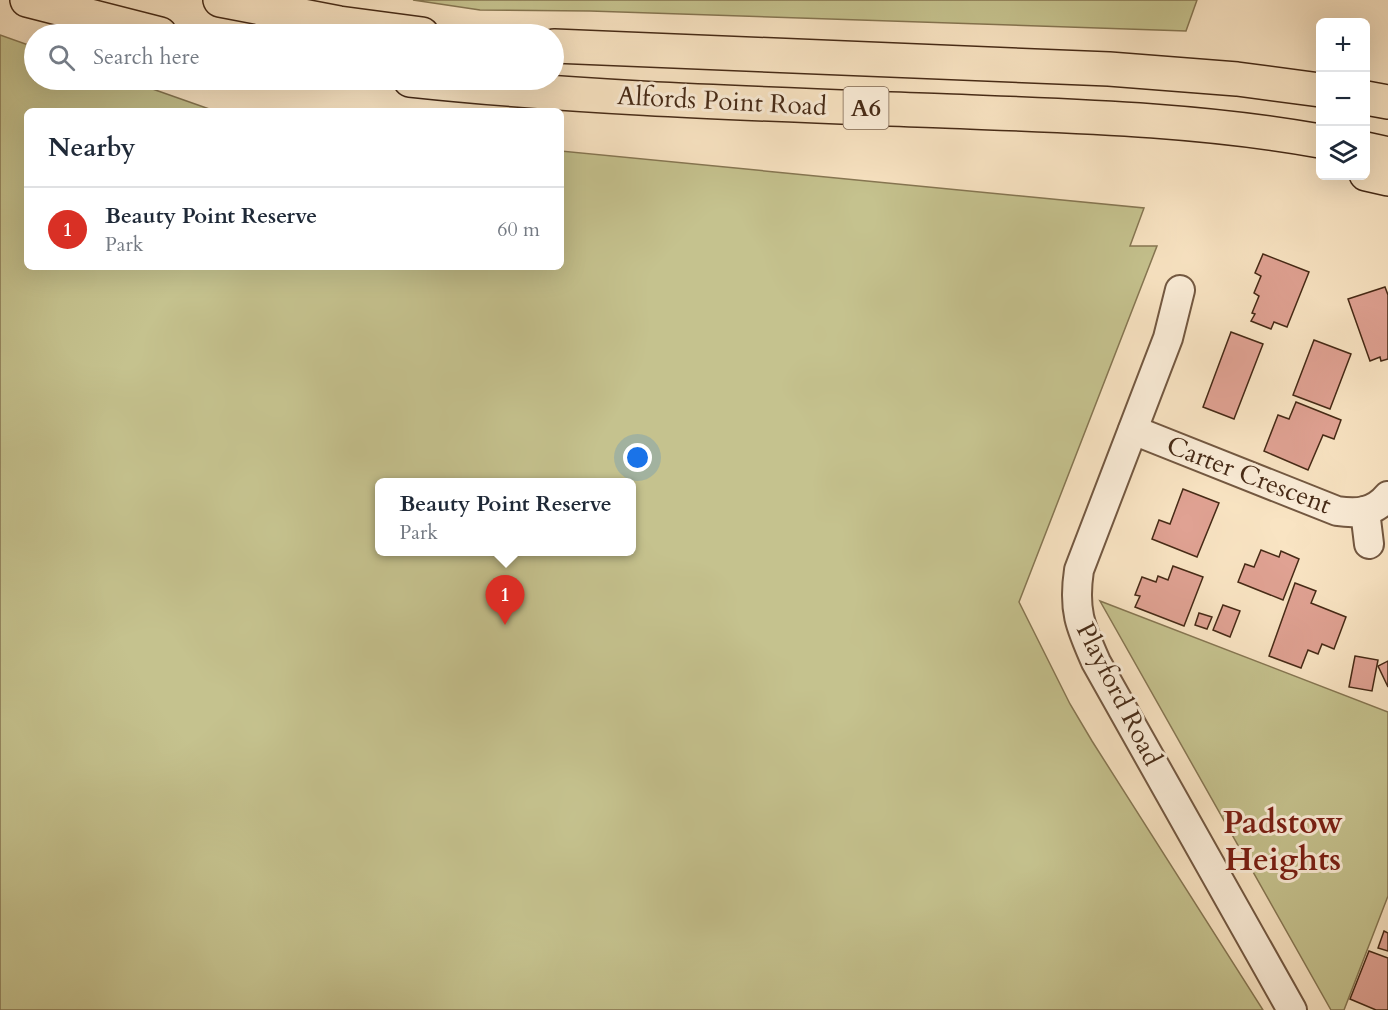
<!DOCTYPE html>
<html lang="en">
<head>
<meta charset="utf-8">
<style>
  :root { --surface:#fff; --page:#f2f2f3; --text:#1f2937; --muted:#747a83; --line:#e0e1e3; --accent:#d93025 }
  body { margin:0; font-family:Cardo,serif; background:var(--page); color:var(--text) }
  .controls { position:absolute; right:18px; top:18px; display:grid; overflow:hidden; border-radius:9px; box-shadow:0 6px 24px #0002 }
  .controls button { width:54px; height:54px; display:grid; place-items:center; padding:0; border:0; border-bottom:2px solid var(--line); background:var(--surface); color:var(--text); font:30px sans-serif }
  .you { position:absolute; left:638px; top:458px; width:21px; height:21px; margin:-15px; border:4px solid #fff; border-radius:50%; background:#1a73e8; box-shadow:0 0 0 9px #1a73e833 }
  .badge { display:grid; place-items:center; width:39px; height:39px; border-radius:50%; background:var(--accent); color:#fff; font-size:20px; font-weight:700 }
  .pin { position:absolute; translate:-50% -50px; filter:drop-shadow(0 2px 3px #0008) }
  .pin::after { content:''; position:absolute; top:32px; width:21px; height:18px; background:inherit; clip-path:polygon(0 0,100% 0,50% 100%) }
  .popup { position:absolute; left:375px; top:478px; width:261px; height:78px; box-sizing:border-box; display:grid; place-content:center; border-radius:9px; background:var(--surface); filter:drop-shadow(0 2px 4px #0005); font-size:20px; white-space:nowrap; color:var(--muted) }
  .popup b { font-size:22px; color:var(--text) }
  .popup::after { content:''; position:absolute; left:50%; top:100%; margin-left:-12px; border:12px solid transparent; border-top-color:var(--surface) }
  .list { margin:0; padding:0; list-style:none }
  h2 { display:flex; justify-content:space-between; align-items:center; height:78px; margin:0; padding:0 24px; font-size:26px }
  h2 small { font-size:20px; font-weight:400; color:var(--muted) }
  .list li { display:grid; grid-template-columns:39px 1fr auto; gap:18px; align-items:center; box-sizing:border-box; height:84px; padding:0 24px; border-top:2px solid var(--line) }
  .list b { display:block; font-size:22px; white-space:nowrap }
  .list p { margin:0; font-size:20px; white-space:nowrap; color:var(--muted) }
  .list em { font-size:20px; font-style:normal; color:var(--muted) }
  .icon { flex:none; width:33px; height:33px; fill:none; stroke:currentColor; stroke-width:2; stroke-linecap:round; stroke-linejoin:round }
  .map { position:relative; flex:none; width:1388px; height:1010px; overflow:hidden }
  .search { position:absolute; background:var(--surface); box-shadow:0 6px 24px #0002; left:24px; top:24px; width:540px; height:66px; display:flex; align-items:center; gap:15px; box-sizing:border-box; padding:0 21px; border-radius:33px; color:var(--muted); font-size:22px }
  .panel { position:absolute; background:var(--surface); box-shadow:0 6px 24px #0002; left:24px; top:108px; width:540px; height:162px; border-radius:9px }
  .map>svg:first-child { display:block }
</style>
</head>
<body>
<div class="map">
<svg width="1388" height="1010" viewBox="0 0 1388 1010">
  <rect width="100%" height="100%" fill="#f9e4c3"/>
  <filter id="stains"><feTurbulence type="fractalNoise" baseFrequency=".00333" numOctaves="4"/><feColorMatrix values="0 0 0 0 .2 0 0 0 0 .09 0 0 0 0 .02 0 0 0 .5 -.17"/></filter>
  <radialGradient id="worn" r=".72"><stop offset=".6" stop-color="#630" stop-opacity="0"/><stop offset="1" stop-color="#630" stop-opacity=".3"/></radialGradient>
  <!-- green -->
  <g fill="#c5c28e" stroke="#867652" stroke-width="1.5" fill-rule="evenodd">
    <polygon points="413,0 1197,0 1186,31 590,11 480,10"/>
    <path d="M0,35L34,47V80H127L215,111H27V267H561V151L1144,208L1130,246H1157L1019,602L1070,704L1092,741L1263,1010H0ZM379,482H631V552H379Z"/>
    <polygon points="1100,601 1388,712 1388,896 1344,1010 1331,1010"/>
  </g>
  <!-- building -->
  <g fill="#e0a293" stroke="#462a16" stroke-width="1.5">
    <polygon points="1263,254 1309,272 1287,327 1274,322 1271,329 1251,321 1255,314 1252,313 1259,296 1254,293 1261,276 1255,273"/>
    <polygon points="1385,287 1388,295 1388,359 1381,361 1380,357 1370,361 1348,299"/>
    <polygon points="1231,332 1263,344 1234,419 1203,407"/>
    <polygon points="1314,340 1351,354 1330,409 1293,395"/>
    <polygon points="1296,402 1341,420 1334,439 1323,435 1308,470 1264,451 1278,415 1289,419"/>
    <polygon points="1183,489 1219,503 1197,557 1152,539 1159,520 1170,524"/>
    <polygon points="1261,550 1279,557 1281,551 1299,559 1283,600 1238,582 1245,564 1254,567"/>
    <polygon points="1173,566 1203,577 1184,626 1135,607 1140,596 1135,595 1142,577 1156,582 1158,576 1168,580"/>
    <polygon points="1295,583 1316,591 1311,603 1346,617 1334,649 1322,644 1318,654 1308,650 1301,668 1269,656"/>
    <polygon points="1223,605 1240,611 1230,637 1213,630"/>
    <polygon points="1199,613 1212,617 1207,629 1195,625"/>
    <polygon points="1355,656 1378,660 1372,691 1349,687"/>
    <polygon points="1388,661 1388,687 1378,666"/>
    <polygon points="1384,931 1388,933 1388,951 1378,948"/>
    <polygon points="1369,951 1388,958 1388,1010 1376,1010 1350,999"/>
  </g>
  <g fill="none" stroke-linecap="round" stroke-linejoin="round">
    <!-- street casing -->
    <g stroke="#735841" stroke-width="32">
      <g id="street">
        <path d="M1180,290L1168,338L1079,570C1073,610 1080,626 1096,662L1292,1010"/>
        <path d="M1133,430L1337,511C1357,514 1374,513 1388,496"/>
        <polyline points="1365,511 1369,544"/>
      </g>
    </g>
    <!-- highway casing -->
    <g stroke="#462a16" stroke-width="36">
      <g id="highway">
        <polyline points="27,0 160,34"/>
        <polyline points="220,0 339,23 422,34"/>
        <polyline points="554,46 1109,69 1237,79 1320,90"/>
        <path d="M410,80C588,99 767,104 946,111C1071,116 1197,119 1320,141"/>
        <polyline points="1366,98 1388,102"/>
        <polyline points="1366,149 1388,154"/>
        <polyline points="1366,174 1388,179"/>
      </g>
    </g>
    <!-- street -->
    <use href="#street" stroke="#fbedd8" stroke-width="28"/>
    <!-- highway -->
    <use href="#highway" stroke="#f9e4c3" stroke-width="33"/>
  </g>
  <g text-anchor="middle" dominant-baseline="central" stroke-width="6" stroke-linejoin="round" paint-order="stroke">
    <!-- shield labels -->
    <rect fill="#fbedd8" stroke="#7c6450" stroke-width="1.5" x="843.5" y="87" width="45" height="42" rx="4.5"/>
    <g font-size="24" font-weight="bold" fill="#462a16">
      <text x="866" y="108">A6</text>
    </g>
    <!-- street labels -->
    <g font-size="26" fill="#462a16" stroke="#fbedd8">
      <text transform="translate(722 101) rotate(3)">Alfords Point Road</text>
      <text transform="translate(1249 475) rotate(21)">Carter Crescent</text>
      <text transform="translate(1119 694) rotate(63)">Playford Road</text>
    </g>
    <!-- district labels -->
    <g font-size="32" font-weight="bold" fill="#7a1f14" stroke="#fbedd8">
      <text x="1283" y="823">Padstow<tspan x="1283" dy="37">Heights</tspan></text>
    </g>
  </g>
  <rect width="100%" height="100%" filter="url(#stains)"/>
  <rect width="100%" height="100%" fill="url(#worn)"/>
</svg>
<div class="controls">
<button>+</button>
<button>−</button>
<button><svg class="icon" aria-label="layers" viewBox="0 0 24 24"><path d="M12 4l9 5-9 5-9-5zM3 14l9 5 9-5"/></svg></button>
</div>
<div class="you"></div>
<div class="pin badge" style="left:505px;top:625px">1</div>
<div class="popup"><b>Beauty Point Reserve</b>Park</div>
<div class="search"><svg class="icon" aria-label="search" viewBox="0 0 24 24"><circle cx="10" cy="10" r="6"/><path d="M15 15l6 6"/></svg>Search here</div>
<section class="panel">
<h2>Nearby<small></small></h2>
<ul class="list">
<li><span class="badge">1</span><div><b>Beauty Point Reserve</b><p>Park</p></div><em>60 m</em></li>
</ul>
</section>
</div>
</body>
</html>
